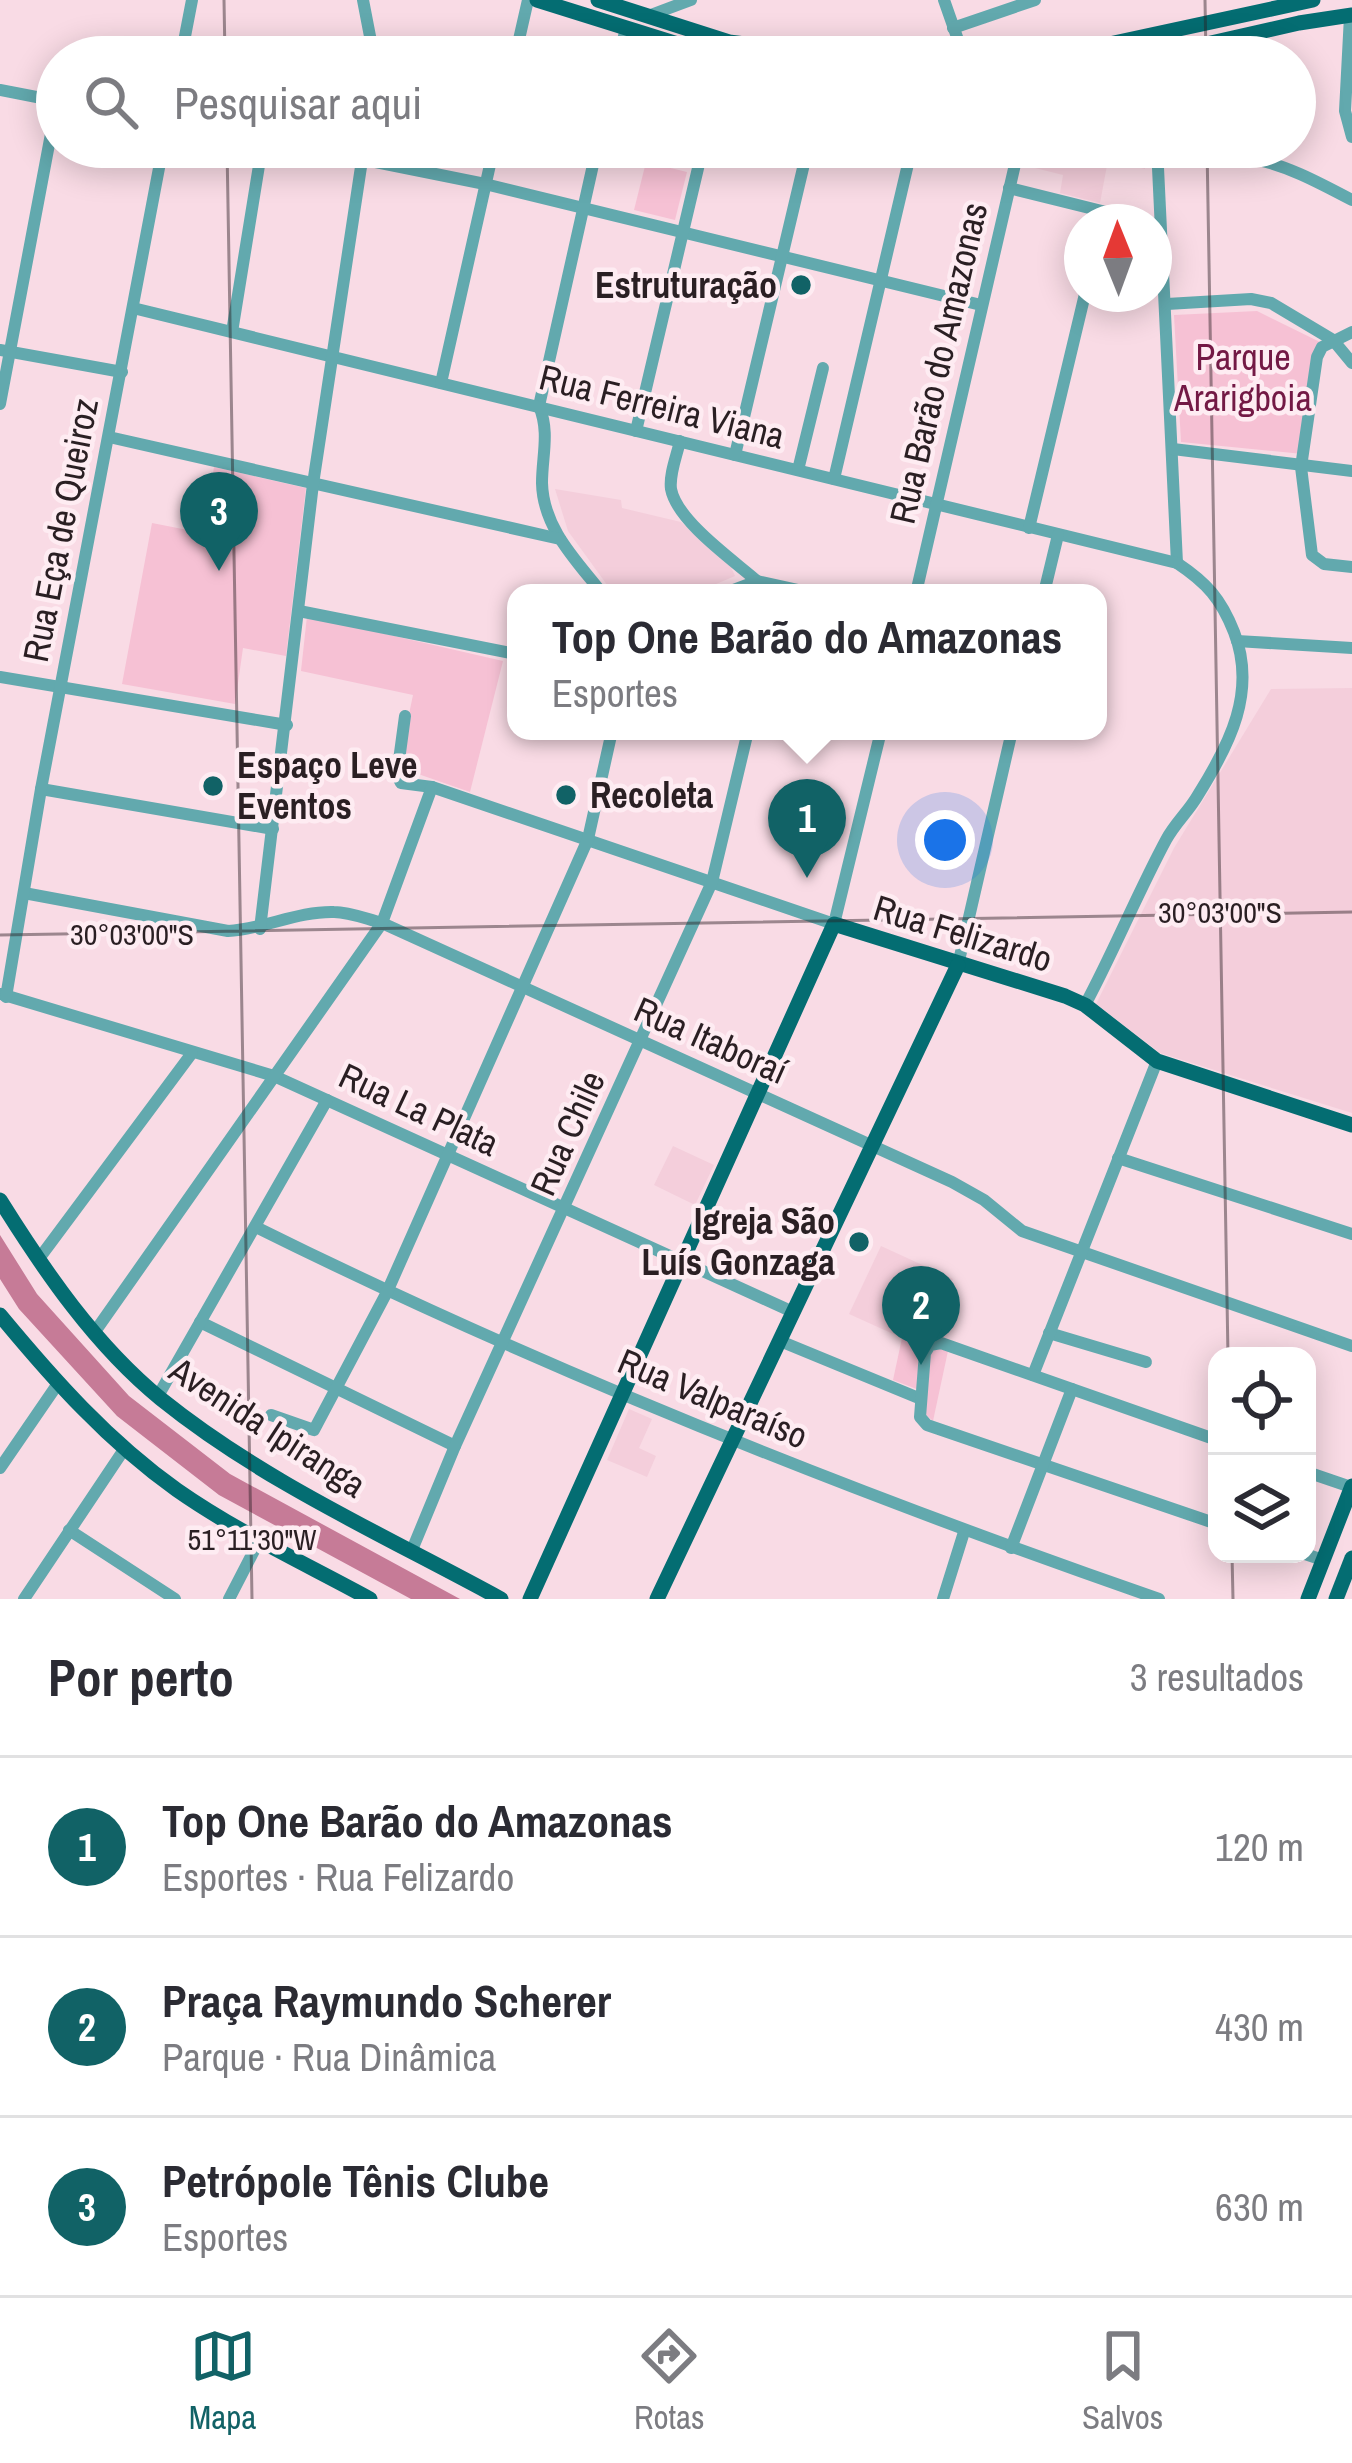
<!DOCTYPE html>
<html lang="pt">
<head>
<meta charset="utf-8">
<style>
  :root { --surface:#fff; --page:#f7f7f7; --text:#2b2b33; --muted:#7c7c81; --line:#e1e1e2; --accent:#116266 }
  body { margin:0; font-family:"Archivo Narrow",sans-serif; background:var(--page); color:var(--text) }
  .controls { position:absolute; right:36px; bottom:36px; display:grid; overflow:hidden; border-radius:24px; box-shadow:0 6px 30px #0003 }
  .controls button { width:108px; height:108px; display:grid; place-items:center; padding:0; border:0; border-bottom:3px solid var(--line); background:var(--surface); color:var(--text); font:60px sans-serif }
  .compass { position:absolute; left:1064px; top:204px; width:108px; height:108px; border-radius:50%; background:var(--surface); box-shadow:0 6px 30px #0003; rotate:359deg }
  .you { position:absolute; left:945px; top:840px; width:42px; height:42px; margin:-30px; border:9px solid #fff; border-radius:50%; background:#1a73e8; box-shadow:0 0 0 18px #1a73e833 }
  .badge { display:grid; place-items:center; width:78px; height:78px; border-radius:50%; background:var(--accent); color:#fff; font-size:39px; font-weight:700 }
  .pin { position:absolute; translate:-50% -99px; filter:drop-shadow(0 3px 6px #0008) }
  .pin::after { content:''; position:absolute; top:63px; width:42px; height:36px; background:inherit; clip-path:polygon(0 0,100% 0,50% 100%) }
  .popup { position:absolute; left:507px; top:584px; width:600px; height:156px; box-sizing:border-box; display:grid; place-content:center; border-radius:24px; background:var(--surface); filter:drop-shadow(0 3px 9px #0005); font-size:39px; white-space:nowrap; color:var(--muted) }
  .popup b { font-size:45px; color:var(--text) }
  .popup::after { content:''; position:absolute; left:50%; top:100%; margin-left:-24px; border:24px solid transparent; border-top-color:var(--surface) }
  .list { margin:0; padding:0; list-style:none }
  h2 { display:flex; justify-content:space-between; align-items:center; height:156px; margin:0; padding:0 48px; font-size:51px }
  h2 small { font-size:39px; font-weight:400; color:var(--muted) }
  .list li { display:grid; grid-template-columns:78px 1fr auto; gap:36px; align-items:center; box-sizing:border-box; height:180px; padding:0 48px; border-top:3px solid var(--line) }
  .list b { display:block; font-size:45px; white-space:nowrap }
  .list p { margin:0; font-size:39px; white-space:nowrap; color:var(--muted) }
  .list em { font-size:39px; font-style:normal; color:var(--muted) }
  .icon { flex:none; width:66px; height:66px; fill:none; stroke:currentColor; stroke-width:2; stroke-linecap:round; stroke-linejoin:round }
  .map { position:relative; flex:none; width:1352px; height:1599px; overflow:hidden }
  .search { position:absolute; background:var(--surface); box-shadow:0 6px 30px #0003; left:36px; right:36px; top:36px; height:132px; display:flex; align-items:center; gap:30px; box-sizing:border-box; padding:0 42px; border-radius:66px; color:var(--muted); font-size:45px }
  .sheet { height:696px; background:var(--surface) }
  nav { display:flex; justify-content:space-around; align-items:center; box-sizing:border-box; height:168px; border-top:3px solid var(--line); background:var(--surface); font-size:33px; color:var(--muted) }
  nav a { display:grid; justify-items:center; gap:6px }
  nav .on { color:var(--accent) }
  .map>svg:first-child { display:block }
</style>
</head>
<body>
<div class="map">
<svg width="1352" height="1599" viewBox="0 0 1352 1599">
  <rect width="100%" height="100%" fill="#f9dbe5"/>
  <!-- built -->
  <g fill="#f4cedb">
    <polygon points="1027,147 1144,147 1145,169 1108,160 1100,203 1060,193 1063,175 1023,165"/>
    <polygon points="555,489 621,500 622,508 681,522 731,567 735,576 695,593 613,593 568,531"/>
    <polygon points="1352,688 1352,1113 1160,1053 1096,1004 1174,848 1271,689"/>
    <polygon points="673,1146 714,1165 695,1205 654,1185"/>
    <polygon points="881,1246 953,1279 930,1327 902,1338 849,1314"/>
    <polygon points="629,1409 652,1419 639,1448 656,1456 647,1477 607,1460"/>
  </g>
  <!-- green -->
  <g fill="#f6c1d4">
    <polygon points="646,162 687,172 675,220 634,210"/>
    <polygon points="1257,311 1322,343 1303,454 1181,442 1174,315"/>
    <polygon points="214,467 306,488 286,656 243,648 235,704 122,684 152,523 203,533"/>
    <polygon points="307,616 503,661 470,792 398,767 413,695 301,671"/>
    <polygon points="902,1338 948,1351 933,1421 924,1413 927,1393 893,1380"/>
  </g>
  <!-- water -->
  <polygon fill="#c67b97" points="0,1235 37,1294 129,1396 230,1474 460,1599 411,1599 219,1495 117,1416 19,1309 0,1279"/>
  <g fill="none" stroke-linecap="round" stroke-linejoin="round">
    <!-- minor -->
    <g stroke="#62a9ae" stroke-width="12">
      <polyline points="363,0 374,57"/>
      <polyline points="944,0 964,57"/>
      <polyline points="648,16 691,0"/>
      <polyline points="1350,16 1345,111 1352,137"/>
      <polyline points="953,28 1035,0"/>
      <polyline points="181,57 192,0"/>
      <polyline points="515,57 528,0"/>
      <polyline points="619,57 626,28"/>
      <polyline points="0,90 57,101"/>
      <polyline points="301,147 485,184 981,305"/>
      <path d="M597,147L539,406C550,432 542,456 542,483C543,528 576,560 602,593"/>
      <polyline points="1157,147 1177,563"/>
      <path d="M1158,160C1250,150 1271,157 1352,200"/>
      <polyline points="1009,188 1146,222"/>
      <polyline points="1167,304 1251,299 1271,303 1333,340 1352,363"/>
      <path d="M133,308L1177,563C1207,583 1221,599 1234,632C1257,691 1230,744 1198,795C1189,811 1175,823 1166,840C1137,894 1114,951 1085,1005"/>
      <polyline points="232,332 262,147"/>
      <polyline points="1352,332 1322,347 1317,357 1301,467 1312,555 1324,564 1352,567"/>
      <polyline points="0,350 122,372"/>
      <polyline points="441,383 494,147"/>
      <polyline points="0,404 57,102"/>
      <polyline points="636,431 703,147"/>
      <polyline points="109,437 560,539"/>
      <path d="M680,441C677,455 669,474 671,489C677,521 733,560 757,581"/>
      <polyline points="1173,449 1352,471"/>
      <polyline points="735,455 808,147"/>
      <polyline points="798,470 823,368"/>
      <polyline points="834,479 912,147"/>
      <polyline points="1029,528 1085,294"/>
      <polyline points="725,593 757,581 812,593"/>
      <polyline points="916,593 1019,147"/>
      <polyline points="1044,593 1058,535"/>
      <polyline points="299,611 516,654"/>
      <polyline points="1237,641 1352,648"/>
      <polyline points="0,677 287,725"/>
      <polyline points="405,716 397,775 401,783 432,787 834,924 881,731"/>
      <polyline points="41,789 273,829"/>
      <path d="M24,893L228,931C264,929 298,911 334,912C350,912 366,919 382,923L952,1182L984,1200L1022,1231L1352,1346"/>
      <polyline points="260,929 313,484 364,147"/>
      <polyline points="958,965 1012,731"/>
      <polyline points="1,994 274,1076 793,1312"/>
      <polyline points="6,997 41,789 163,147"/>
      <polyline points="1118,1158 1352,1234"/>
      <path d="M256,1227C548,1372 851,1492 1159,1599"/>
      <polyline points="38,1260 192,1053"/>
      <polyline points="200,1322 455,1446"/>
      <polyline points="94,1333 382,923 432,787"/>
      <polyline points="1049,1333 1146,1362"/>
      <polyline points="780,1341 921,1399"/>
      <polyline points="1033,1375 1157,1061"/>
      <polyline points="158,1396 327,1100"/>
      <polyline points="271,1415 314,1430 387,1292 588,839 612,731"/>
      <polyline points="1217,1440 941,1343 930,1345 925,1353 920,1417 927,1425 1217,1524"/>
      <polyline points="0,1468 57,1385"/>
      <polyline points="1307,1472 1351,1487"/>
      <polyline points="69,1530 175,1599"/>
      <polyline points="1011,1548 1072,1389"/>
      <polyline points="412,1550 455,1446 712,882 748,731"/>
      <polyline points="1305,1554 1323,1560"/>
      <polyline points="24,1599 125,1448"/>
      <polyline points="229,1599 260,1539"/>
      <polyline points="943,1599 964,1532"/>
    </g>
    <!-- major -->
    <g stroke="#046d72" stroke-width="15">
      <polyline points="537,0 719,57"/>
      <polyline points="598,0 729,42 854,57"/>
      <polyline points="1049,57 1313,0"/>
      <polyline points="1149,57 1299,23 1352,15"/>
      <path d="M0,1200C45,1272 95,1345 161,1399C264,1482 386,1536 501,1599"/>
      <path d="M0,1315C53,1379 108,1441 177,1490C237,1532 306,1564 370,1599"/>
      <polyline points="530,1599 834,924 1065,996 1085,1005 1157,1061 1352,1125"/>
      <polyline points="657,1599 958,965"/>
      <polyline points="1308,1599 1352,1486"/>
      <polyline points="1336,1599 1352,1558"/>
    </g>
  </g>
  <!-- ticks -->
  <path fill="none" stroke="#2a1f23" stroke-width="3" stroke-opacity="0.45" d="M224,0L225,57M1205,0L1206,57M227,147L252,1599M1207,147L1228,1356M0,935L1352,912M1232,1554L1233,1599"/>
  <!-- markers -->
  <g fill="#116266" stroke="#feecf2" stroke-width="4.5">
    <circle cx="801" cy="285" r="12"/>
    <circle cx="213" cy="786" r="12"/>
    <circle cx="566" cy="795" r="12"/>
    <circle cx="859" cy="1242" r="12"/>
  </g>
  <g text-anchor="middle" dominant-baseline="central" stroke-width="9" stroke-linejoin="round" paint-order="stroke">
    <!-- poi labels -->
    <g font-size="36" font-weight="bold" fill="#2a1f23" stroke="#feecf2" text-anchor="end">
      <text x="777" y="285">Estruturação</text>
      <text x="237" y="765" text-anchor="start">Espaço Leve<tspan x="237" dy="41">Eventos</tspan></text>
      <text x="590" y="795" text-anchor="start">Recoleta</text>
      <text x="835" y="1221">Igreja São<tspan x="835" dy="41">Luís Gonzaga</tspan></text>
    </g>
    <!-- park labels -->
    <g font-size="36" fill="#731945" stroke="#feecf2">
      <text x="1243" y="357">Parque<tspan x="1243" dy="41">Ararigboia</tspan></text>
    </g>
    <!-- street labels -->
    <g font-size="36" fill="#2a1f23" stroke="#feecf2">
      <text transform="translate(938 363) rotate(-77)">Rua Barão do Amazonas</text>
      <text transform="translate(662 406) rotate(14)">Rua Ferreira Viana</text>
      <text transform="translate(60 530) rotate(-79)">Rua Eça de Queiroz</text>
      <text transform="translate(963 933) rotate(17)">Rua Felizardo</text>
      <text transform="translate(711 1040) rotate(24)">Rua Itaboraí</text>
      <text transform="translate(419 1109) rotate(25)">Rua La Plata</text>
      <text transform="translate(567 1133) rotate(-66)">Rua Chile</text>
      <text transform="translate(713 1398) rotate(23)">Rua Valparaíso</text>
      <text transform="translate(268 1427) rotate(33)">Avenida Ipiranga</text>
    </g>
  </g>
  <g font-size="30" text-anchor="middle" fill="#2a1f23" stroke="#feecf2" stroke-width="9" stroke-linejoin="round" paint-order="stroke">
    <text x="1220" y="923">30°03'00"S</text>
    <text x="132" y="945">30°03'00"S</text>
    <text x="252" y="1550">51°11'30"W</text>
  </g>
</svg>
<div class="controls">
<button><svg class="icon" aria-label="locate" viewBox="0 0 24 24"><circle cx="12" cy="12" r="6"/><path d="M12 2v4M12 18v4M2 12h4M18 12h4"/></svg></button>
<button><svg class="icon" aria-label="layers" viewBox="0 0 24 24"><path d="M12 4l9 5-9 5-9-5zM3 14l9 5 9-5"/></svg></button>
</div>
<svg class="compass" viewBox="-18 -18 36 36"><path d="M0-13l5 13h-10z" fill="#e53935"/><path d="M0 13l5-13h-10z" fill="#7c7c81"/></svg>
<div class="you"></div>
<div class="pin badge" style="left:807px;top:878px">1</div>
<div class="popup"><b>Top One Barão do Amazonas</b>Esportes</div>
<div class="pin badge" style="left:921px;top:1365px">2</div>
<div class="pin badge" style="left:219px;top:571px">3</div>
<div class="search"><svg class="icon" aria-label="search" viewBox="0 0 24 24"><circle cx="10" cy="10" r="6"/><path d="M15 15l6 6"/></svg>Pesquisar aqui</div>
</div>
<section class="sheet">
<h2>Por perto<small>3 resultados</small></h2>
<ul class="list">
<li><span class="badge">1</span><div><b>Top One Barão do Amazonas</b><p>Esportes · Rua Felizardo</p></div><em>120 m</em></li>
<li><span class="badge">2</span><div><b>Praça Raymundo Scherer</b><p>Parque · Rua Dinâmica</p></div><em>430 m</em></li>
<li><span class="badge">3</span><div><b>Petrópole Tênis Clube</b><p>Esportes</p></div><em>630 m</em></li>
</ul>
</section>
<nav>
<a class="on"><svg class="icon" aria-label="map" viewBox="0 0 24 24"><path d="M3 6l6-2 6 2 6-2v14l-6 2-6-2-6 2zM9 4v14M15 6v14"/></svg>Mapa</a>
<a><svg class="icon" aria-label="directions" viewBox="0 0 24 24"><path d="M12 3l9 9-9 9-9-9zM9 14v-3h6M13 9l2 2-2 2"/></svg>Rotas</a>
<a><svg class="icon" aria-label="saved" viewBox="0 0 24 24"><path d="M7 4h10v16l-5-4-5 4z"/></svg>Salvos</a>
</nav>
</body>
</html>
